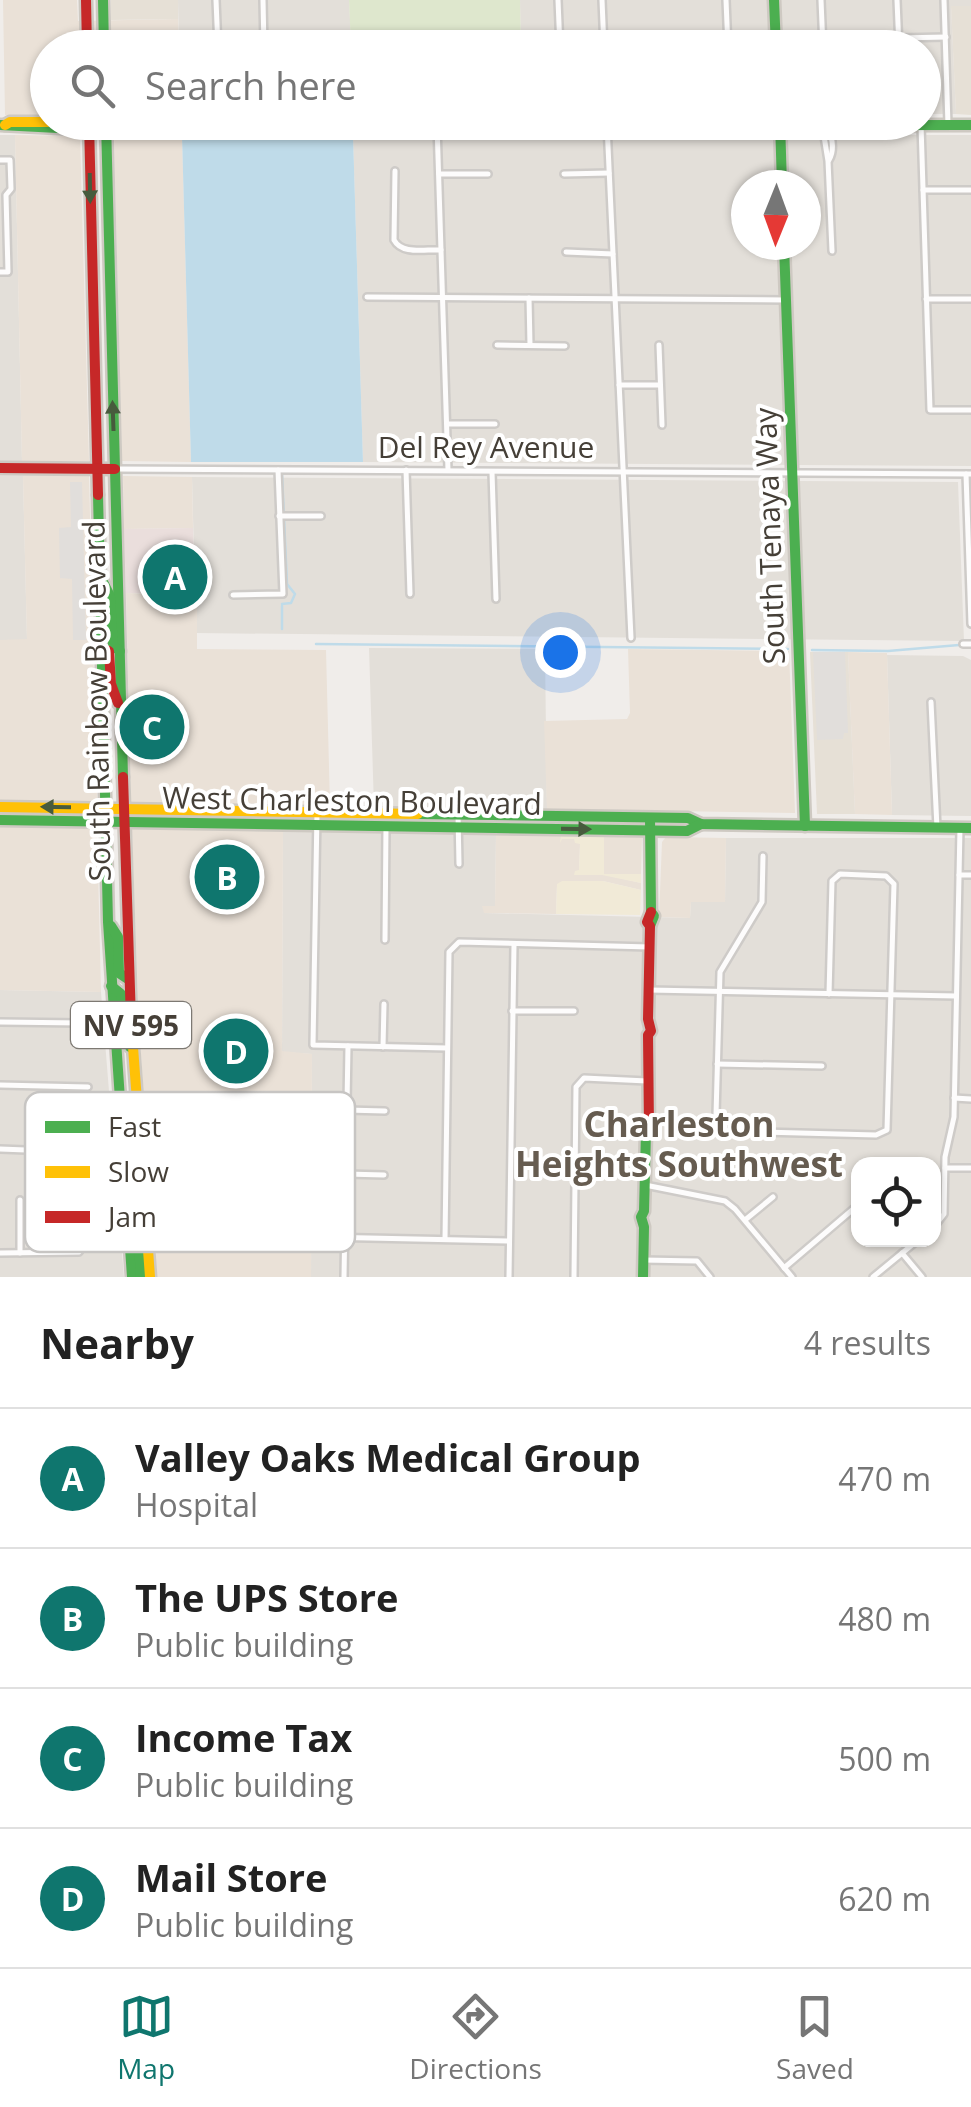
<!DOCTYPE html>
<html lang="en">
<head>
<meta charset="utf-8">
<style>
  :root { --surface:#fff; --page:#f6f6f6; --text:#222; --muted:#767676; --line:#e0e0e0; --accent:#0f766e }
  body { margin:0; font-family:"Open Sans",sans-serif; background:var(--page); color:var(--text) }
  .controls { position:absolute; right:30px; bottom:30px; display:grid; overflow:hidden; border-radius:20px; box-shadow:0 2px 8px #0004 }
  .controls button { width:90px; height:90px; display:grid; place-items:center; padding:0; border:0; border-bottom:2px solid var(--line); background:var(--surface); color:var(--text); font:50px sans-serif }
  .compass { position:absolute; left:731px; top:170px; width:90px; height:90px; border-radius:50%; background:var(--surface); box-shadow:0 2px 8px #0004; rotate:181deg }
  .you { position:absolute; left:560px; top:652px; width:35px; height:35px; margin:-25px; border:8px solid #fff; border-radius:50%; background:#1a73e8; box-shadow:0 0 0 15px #1a73e833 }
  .badge { display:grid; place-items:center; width:65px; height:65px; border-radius:50%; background:var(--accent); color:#fff; font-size:32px; font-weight:700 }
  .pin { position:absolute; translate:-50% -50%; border:5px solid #fff; box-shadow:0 2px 10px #0006 }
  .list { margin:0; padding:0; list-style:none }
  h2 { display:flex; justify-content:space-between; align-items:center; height:130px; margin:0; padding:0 40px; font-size:42px }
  h2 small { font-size:32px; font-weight:400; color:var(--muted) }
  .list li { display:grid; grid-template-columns:65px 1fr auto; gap:30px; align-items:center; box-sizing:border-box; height:140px; padding:0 40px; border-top:2px solid var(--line) }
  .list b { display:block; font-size:38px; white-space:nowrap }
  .list p { margin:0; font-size:32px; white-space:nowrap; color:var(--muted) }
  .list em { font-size:32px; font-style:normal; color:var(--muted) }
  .icon { flex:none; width:55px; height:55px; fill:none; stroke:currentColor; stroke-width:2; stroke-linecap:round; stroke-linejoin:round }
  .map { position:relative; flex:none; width:971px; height:1277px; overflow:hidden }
  .search { position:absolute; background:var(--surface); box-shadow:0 2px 8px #0004; left:30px; right:30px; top:30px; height:110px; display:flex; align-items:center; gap:25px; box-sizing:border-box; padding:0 35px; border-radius:55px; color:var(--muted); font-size:38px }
  .sheet { height:690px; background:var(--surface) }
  nav { display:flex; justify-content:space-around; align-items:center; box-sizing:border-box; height:140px; border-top:2px solid var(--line); background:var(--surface); font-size:28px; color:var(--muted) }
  nav a { display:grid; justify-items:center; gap:5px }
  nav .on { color:var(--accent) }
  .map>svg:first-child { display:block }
</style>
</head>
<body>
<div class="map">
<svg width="971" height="1277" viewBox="0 0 971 1277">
  <rect width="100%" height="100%" fill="#f0edea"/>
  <!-- residential -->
  <g fill="#e3dfd9" fill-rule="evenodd">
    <polygon points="178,0 349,0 351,39 273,39 272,48 179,47"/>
    <polygon points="520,0 971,0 971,6 951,6 956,114 924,114 924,48 521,47"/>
    <polygon points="0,135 15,135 22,461 0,461"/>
    <path d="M353,135H971V466L363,462ZM746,185H806V245H746Z"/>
    <polygon points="0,476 23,476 27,640 0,640"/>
    <polygon points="192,477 958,482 964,641 196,633"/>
    <polygon points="369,648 541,649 545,653 547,809 374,807"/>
    <polygon points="887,655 963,656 971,660 971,816 892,815"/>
    <path d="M283,831L496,834L495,907L484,913L690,918L691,902H725L726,838H971V1277H311L312,1054L282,1052ZM858,1164H934V1240H858Z"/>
    <polygon points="0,990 101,992 124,1277 0,1277"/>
  </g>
  <!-- commercial -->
  <g fill="#eae1d7">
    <polygon points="3,0 77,0 78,21 178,19 179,47 48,48 47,115 5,115"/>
    <polygon points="15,135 80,136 89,461 22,461"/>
    <polygon points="114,136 182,136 191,462 122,461"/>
    <polygon points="23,476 89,476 97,798 93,802 0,801 0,640 27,639"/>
    <polygon points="123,476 192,477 193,528 124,529"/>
    <polygon points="126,593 197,595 197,649 326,650 330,806 131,803"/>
    <polygon points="628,649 789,651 795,813 547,809 544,721 627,719 630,713"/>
    <polygon points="848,652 887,653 892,815 855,814"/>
    <polygon points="0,826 97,828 101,992 0,990"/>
    <polygon points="132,829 283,831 282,1051 312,1054 311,1277 157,1277 139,1028"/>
    <polygon points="496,834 575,835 580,844 579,871 575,874 603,875 604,836 642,836 641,874 606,875 641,883 641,890 603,881 557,885 556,914 484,913 482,906 495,906"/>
    <polygon points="666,837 726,838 725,902 691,902 690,918 659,917 662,842"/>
  </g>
  <!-- education -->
  <g fill="#e6e0d6">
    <polygon points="111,0 178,0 178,19 111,20"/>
    <polygon points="951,6 971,6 971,115 956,114"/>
    <polygon points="810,652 848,652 855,814 817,814"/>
  </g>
  <!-- medical -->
  <polygon fill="#eadedc" points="193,528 195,593 126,593 124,529"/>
  <!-- green -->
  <polygon fill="#dee7cd" points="349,0 520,0 521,47 351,47"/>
  <!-- sand -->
  <g fill="#f1ead7">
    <polygon points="561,835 604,836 604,874 641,874 641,883 602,875 574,875 575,871 579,870 580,844 575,843 574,839 562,839 560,843"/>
    <polygon points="562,881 603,881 641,890 640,915 556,914 557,884"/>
  </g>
  <!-- parking -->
  <g fill="#e1dedb">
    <polygon points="70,482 82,482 86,640 73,640 72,579 60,578 59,528 71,527"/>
    <polygon points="813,652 845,652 848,733 844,733 843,739 817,740"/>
  </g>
  <!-- water -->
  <polygon fill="#bfdbe9" points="353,135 363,462 191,462 182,136"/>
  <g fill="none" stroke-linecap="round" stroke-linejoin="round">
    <!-- stream -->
    <g stroke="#bfdbe9" stroke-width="2.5">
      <polyline points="282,474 287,584 295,594 291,603 282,604"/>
      <polyline points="282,606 282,629"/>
      <polyline points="316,644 788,649"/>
      <polyline points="812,650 888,651 959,645"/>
    </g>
    <!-- street casing -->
    <g stroke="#cecbc8" stroke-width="10">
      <g id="street">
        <polyline points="216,0 218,48"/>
        <polyline points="263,0 264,48"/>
        <polyline points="558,0 560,48"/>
        <polyline points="602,0 604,48"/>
        <polyline points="726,0 728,48"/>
        <polyline points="821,0 823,48"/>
        <polyline points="897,0 899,48"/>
        <polyline points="944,0 948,125"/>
        <polyline points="559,37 604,37"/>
        <polyline points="899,38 946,37"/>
        <polyline points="728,39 822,37"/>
        <polyline points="437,125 448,470"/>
        <polyline points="607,125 631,638"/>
        <polyline points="827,125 824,136 828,161 832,251"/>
        <polyline points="921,125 930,410 971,410"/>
        <path d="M828,127C832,137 835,150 829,160"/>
        <polyline points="0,160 10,160 11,189 6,195 8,272 0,272"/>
        <path d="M395,171L394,240C402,255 425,249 441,250"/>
        <polyline points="439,174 488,174"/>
        <polyline points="564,174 609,173"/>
        <polyline points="923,190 971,190"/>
        <polyline points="566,252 613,254"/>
        <polyline points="367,297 786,300"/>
        <polyline points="529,298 530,345"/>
        <polyline points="926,299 971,299"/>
        <polyline points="497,345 565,346"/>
        <polyline points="659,345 662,425"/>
        <polyline points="619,385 660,385"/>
        <polyline points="448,424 495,424"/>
        <polyline points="115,469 971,474"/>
        <polyline points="406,470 410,594"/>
        <polyline points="492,472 496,599"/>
        <polyline points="966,474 971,624"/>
        <polyline points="279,516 321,516"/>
        <polyline points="233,595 283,594 278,470"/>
        <polyline points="963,644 971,644"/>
        <polyline points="931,702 937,828"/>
        <polyline points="317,813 313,1045 447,1048"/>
        <polyline points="458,815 459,864"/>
        <polyline points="763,856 762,902 720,972 716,1115 719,1128 725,1131 876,1135 887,1130 894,884 886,876 840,874 832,881 829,994"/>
        <polyline points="959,875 971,875"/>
        <polyline points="385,940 386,826"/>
        <polyline points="649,990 956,996"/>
        <polyline points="512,1011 574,1011"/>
        <polyline points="0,1022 82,1023"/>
        <polyline points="383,1047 384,1004"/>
        <polyline points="717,1064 822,1066"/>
        <polyline points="0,1085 88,1087"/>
        <polyline points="954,1098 971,1099"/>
        <polyline points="346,1110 385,1111"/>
        <path d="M0,1149L78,1152C86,1170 91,1237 79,1252L0,1253"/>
        <polyline points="124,1151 167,1148 225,1153"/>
        <polyline points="126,1158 180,1156 186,1152"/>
        <polyline points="945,1168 971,1168"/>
        <polyline points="346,1174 384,1175"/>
        <polyline points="645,1185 725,1201 735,1209 792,1277"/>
        <polyline points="745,1220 773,1197"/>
        <polyline points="934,1227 944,1214 945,1157 954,1117 960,828"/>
        <polyline points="322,1237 508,1241"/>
        <polyline points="445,1239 449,952 459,942 650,947"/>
        <polyline points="20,1253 20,1200"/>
        <polyline points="902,1253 922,1277"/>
        <polyline points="643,1260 697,1261 710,1277"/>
        <polyline points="784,1268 858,1205"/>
        <polyline points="344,1277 348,1046"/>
        <polyline points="509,1277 514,945"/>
        <polyline points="574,1277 576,1087 584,1078 647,1081"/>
        <polyline points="873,1277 918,1240"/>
      </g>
    </g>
    <!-- fast casing -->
    <g stroke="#cec9c2" stroke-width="15">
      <g id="fast">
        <polyline points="103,0 104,48"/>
        <polyline points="774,0 776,48"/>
        <polyline points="72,122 88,125"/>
        <polyline points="106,122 123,777"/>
        <polyline points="780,122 782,185"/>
        <polyline points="0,125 77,129 89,126 971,125"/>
        <polyline points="784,245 805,826"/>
        <polyline points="98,495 108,922 132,1277"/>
        <polyline points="102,580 110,596 113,646 120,651"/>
        <polyline points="418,814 688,818 701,824 971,828"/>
        <polyline points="650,818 651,912 654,916 650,926"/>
        <polyline points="0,820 687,831 701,824"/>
        <polyline points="111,926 118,937 119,973 128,979"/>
        <polyline points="111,986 121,994 122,1025 130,1047"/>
        <polyline points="130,1198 138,1231 141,1277"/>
        <polyline points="643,1277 644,1227 641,1217 644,1211 646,1132 643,1122 647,1118"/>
      </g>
    </g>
    <!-- slow casing -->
    <g stroke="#cec9c2" stroke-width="15">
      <g id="slow">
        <polyline points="5,125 10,122 48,122"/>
        <polyline points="0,807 418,814"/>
        <polyline points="131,1020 150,1277"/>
      </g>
    </g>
    <!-- jam casing -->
    <g stroke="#cec9c2" stroke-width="15">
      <g id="jam">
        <polyline points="86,0 87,48"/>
        <polyline points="89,122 98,495"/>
        <polyline points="0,468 115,469"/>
        <polyline points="102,648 109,651 111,684 118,703"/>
        <polyline points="123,777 131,1020"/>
        <polyline points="646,1132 649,1128 648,1035 651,1031 648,1019 650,926 647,922 651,912"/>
      </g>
    </g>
    <!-- street -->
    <use href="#street" stroke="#fdfcfc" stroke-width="5"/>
    <!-- fast -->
    <use href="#fast" stroke="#4caf50" stroke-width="10"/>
    <!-- slow -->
    <use href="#slow" stroke="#ffc107" stroke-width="10"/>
    <!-- jam -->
    <use href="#jam" stroke="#c62828" stroke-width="10"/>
  </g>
  <!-- one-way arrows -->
  <defs><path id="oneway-solid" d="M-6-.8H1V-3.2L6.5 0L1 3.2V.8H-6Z" transform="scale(2.5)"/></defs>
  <g fill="#475b3d">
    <use href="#oneway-solid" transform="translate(90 188) rotate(89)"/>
    <use href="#oneway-solid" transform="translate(113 416) rotate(-92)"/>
    <use href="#oneway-solid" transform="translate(56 807) rotate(-179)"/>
    <use href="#oneway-solid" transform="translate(576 829) rotate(1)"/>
  </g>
  <g text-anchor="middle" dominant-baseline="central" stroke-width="8" stroke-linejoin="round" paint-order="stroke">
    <!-- shield labels -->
    <rect fill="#fff" stroke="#7d7973" stroke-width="2.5" x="71" y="1002" width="120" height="46" rx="8"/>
    <g font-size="28" font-weight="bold" fill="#453f37">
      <text x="131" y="1025">NV 595</text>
    </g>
    <!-- street labels -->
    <g font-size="30" fill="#453f37" stroke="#fff">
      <text x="486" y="446">Del Rey Avenue</text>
      <text transform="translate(769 536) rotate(-92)">South Tenaya Way</text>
      <text transform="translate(96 701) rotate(-91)">South Rainbow Boulevard</text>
      <text transform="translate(352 800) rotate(1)">West Charleston Boulevard</text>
    </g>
    <!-- quarter labels -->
    <g font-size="35" font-weight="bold" fill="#665c50" stroke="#fff">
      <text x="679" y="1123">Charleston<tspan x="679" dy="40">Heights Southwest</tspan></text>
    </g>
  </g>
  <!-- legend -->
  <rect x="25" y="1092" width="330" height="160" rx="15" fill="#fff" stroke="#c7c5c3" stroke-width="2.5"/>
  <rect x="45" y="1121" width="45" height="12" fill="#4caf50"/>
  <rect x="45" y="1166" width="45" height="12" fill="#ffc107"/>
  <rect x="45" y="1211" width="45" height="12" fill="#c62828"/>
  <g font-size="28" fill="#453f37">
    <text x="108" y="1137">Fast</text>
    <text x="108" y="1182">Slow</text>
    <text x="108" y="1227">Jam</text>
  </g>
</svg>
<div class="controls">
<button><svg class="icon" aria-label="locate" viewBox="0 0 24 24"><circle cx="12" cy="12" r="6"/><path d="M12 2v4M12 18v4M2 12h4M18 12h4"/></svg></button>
</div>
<svg class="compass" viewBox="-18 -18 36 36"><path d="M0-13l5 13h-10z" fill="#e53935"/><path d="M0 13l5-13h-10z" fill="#767676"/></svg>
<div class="you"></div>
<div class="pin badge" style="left:175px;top:577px">A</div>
<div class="pin badge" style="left:227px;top:877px">B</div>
<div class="pin badge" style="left:152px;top:727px">C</div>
<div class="pin badge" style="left:236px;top:1051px">D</div>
<div class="search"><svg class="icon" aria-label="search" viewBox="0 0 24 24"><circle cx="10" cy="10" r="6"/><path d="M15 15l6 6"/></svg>Search here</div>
</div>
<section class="sheet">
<h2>Nearby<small>4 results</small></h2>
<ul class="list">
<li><span class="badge">A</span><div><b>Valley Oaks Medical Group</b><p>Hospital</p></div><em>470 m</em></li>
<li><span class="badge">B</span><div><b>The UPS Store</b><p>Public building</p></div><em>480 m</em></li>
<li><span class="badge">C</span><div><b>Income Tax</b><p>Public building</p></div><em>500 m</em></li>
<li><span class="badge">D</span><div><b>Mail Store</b><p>Public building</p></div><em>620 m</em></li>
</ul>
</section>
<nav>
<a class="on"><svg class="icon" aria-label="map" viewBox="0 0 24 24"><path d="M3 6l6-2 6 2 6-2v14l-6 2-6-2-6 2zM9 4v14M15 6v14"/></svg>Map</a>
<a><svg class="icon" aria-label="directions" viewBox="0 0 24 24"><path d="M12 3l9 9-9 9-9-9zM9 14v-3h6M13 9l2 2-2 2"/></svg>Directions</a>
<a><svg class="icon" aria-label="saved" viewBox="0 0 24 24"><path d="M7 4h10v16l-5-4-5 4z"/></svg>Saved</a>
</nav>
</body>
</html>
